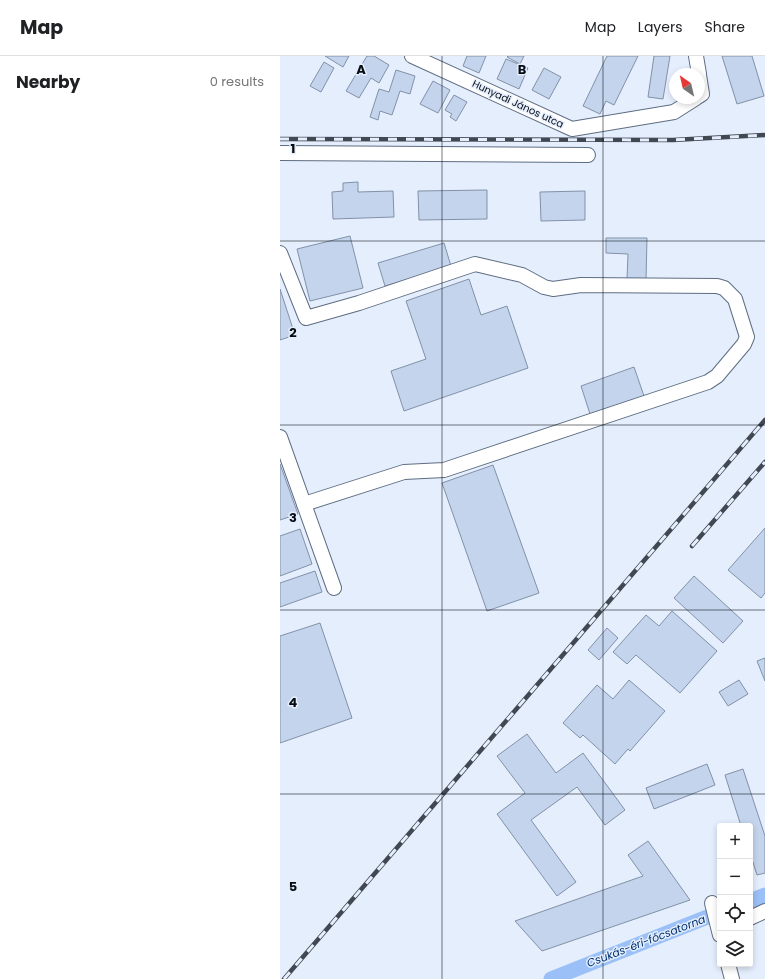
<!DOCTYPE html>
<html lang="en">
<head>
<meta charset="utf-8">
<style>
  :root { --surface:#fff; --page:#f6f6f6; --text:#202124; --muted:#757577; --line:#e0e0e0 }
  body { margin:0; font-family:Poppins,sans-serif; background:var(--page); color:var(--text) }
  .controls { position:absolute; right:12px; bottom:12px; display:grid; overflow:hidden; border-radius:4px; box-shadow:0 2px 6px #0003 }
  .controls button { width:36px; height:36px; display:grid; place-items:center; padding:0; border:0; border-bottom:1px solid var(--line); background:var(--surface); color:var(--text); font:20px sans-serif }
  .compass { position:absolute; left:389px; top:12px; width:36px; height:36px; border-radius:50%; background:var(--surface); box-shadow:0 2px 6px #0003; rotate:326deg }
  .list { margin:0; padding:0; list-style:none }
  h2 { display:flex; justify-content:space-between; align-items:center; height:52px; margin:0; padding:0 16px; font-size:17px }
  h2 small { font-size:13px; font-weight:400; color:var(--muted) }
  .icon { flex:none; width:22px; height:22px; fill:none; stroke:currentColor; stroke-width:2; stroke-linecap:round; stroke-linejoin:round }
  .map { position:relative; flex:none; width:485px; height:923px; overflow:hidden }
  header { display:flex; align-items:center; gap:24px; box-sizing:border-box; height:56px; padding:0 20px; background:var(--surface); border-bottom:1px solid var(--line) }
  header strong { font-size:19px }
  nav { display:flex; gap:22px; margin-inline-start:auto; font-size:14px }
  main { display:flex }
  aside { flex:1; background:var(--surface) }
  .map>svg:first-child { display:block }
</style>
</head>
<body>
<header>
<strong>Map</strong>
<nav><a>Map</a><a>Layers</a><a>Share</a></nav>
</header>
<main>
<aside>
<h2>Nearby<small>0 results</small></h2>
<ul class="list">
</ul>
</aside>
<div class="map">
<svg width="485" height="923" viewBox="0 0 485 923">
  <rect width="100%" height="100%" fill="#e4eefd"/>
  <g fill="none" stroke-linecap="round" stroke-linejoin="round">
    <!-- canal -->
    <g stroke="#9ac0f7" stroke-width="15">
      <polyline points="470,845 485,839"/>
      <polyline points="271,923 440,856"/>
    </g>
  </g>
  <!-- building -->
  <g fill="#c3d4ec" stroke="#8291a8">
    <polygon points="45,0 69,0 63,11"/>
    <polygon points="87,0 94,0 109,9 99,27 91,22 79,42 66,35"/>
    <polygon points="187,0 206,0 199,17 183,10"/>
    <polygon points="228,0 244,0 240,8 227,1"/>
    <polygon points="327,0 358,0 334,49 326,45 320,58 303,50"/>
    <polygon points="374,0 390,0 383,43 368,41"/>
    <polygon points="442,0 472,0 484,40 457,48"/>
    <polygon points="226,3 248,12 239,33 217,23"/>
    <polygon points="44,6 54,12 41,36 30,30"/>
    <polygon points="264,12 281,21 269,43 252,34"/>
    <polygon points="116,14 135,20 130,38 120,35 112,59 100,55 98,64 90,61 99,33 109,36"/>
    <polygon points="153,25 170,34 158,57 140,48"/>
    <polygon points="174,39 187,46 176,65 170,61 172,58 165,54"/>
    <polygon points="78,126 78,136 113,135 114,161 53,163 52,136 63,135 63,127"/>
    <polygon points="207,134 207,163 139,164 138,135"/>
    <polygon points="305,135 305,164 261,165 260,136"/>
    <polygon points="70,180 83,232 30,245 17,193"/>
    <polygon points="326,182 367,182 366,224 347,224 348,198 326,197"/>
    <polygon points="164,187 171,210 105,230 98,207"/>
    <polygon points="189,223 201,259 227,250 248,312 124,355 111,315 146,303 126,245"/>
    <polygon points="0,233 15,279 0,284"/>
    <polygon points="354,311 364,340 310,358 301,330"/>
    <polygon points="0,408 18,458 0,464"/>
    <polygon points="213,409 259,537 207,555 162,427"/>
    <polygon points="485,472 485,537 481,542 448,514"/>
    <polygon points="20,473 32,508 0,520 0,480"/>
    <polygon points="35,515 42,536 0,551 0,527"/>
    <polygon points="414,520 463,565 443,587 394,542"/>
    <polygon points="392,555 437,595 400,637 356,599 347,608 333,596 366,559 379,570"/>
    <polygon points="40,567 72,662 0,687 0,580"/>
    <polygon points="327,572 338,582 319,604 308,594"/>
    <polygon points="485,602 485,625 477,605"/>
    <polygon points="349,624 385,655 350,695 348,693 335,708 303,679 300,682 283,667 317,629 333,643"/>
    <polygon points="459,624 468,638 448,650 439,636"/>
    <polygon points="247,678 276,717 303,697 345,754 325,769 297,731 251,764 296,826 277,840 217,758 245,737 217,700"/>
    <polygon points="427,708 435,729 374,753 366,732"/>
    <polygon points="463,713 485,780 485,817 477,819 470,797 470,770 461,770 445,719"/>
    <polygon points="368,785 410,844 262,895 235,865 363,820 348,799"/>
  </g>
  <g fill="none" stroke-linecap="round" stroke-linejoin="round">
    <!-- minor casing -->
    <g stroke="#5e6d82" stroke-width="16">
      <g id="minor">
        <polyline points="132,0 292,73 394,56 416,42"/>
        <polyline points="416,0 419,18"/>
        <polyline points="419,19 422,38 419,40"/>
        <polyline points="0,97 308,99"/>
        <polyline points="0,197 26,262 79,247 195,208 242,219 264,231 273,233 301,229 437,230 444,232 455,243 467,281 464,288 437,320 428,326 164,414 124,416 24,448"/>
        <polyline points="0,381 54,532"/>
        <polyline points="432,847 440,879"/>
        <polyline points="470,862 485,855"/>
        <polyline points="448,908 452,923"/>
      </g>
    </g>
    <!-- minor -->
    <use href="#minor" stroke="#fff" stroke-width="14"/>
    <!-- rail casing -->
    <g stroke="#424852" stroke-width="4.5">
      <g id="rail">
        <polyline points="0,83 393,84 485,79"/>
        <polyline points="412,490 485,406"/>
        <polyline points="4,923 485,364"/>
      </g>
    </g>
    <!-- rail -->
    <use href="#rail" stroke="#e4eefd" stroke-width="3" stroke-dasharray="9" stroke-linecap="butt"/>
  </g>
  <!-- grid -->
  <path fill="none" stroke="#070c14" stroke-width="1" stroke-opacity="0.55" d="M162,0V923M323,0V923M0,185H485M0,369H485M0,554H485M0,738H485"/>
  <g text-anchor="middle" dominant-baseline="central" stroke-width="3" stroke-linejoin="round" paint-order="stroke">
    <!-- street labels -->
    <g font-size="10" fill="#070c14" stroke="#e4eefd">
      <text transform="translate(238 48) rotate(25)">Hunyadi János utca</text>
    </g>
    <!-- water labels -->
    <g font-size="11" font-style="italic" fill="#00306f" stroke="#e4eefd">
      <text transform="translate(366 885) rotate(-21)">Csukás-éri-főcsatorna</text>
    </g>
  </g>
  <g font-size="13" text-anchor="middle" font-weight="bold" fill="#070c14" stroke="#e4eefd" stroke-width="3" stroke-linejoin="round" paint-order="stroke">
    <text x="81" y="18">A</text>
    <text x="242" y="18">B</text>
    <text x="13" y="97">1</text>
    <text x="13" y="281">2</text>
    <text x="13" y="466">3</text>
    <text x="13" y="651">4</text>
    <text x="13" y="835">5</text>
  </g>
</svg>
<div class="controls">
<button>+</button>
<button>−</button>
<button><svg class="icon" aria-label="locate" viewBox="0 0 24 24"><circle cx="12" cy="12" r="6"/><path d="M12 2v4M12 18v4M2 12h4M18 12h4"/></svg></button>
<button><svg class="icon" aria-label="layers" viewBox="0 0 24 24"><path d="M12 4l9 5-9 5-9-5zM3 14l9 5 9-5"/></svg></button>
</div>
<svg class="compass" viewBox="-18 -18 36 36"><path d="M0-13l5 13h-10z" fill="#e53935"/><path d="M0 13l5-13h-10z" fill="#757577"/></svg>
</div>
</main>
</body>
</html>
